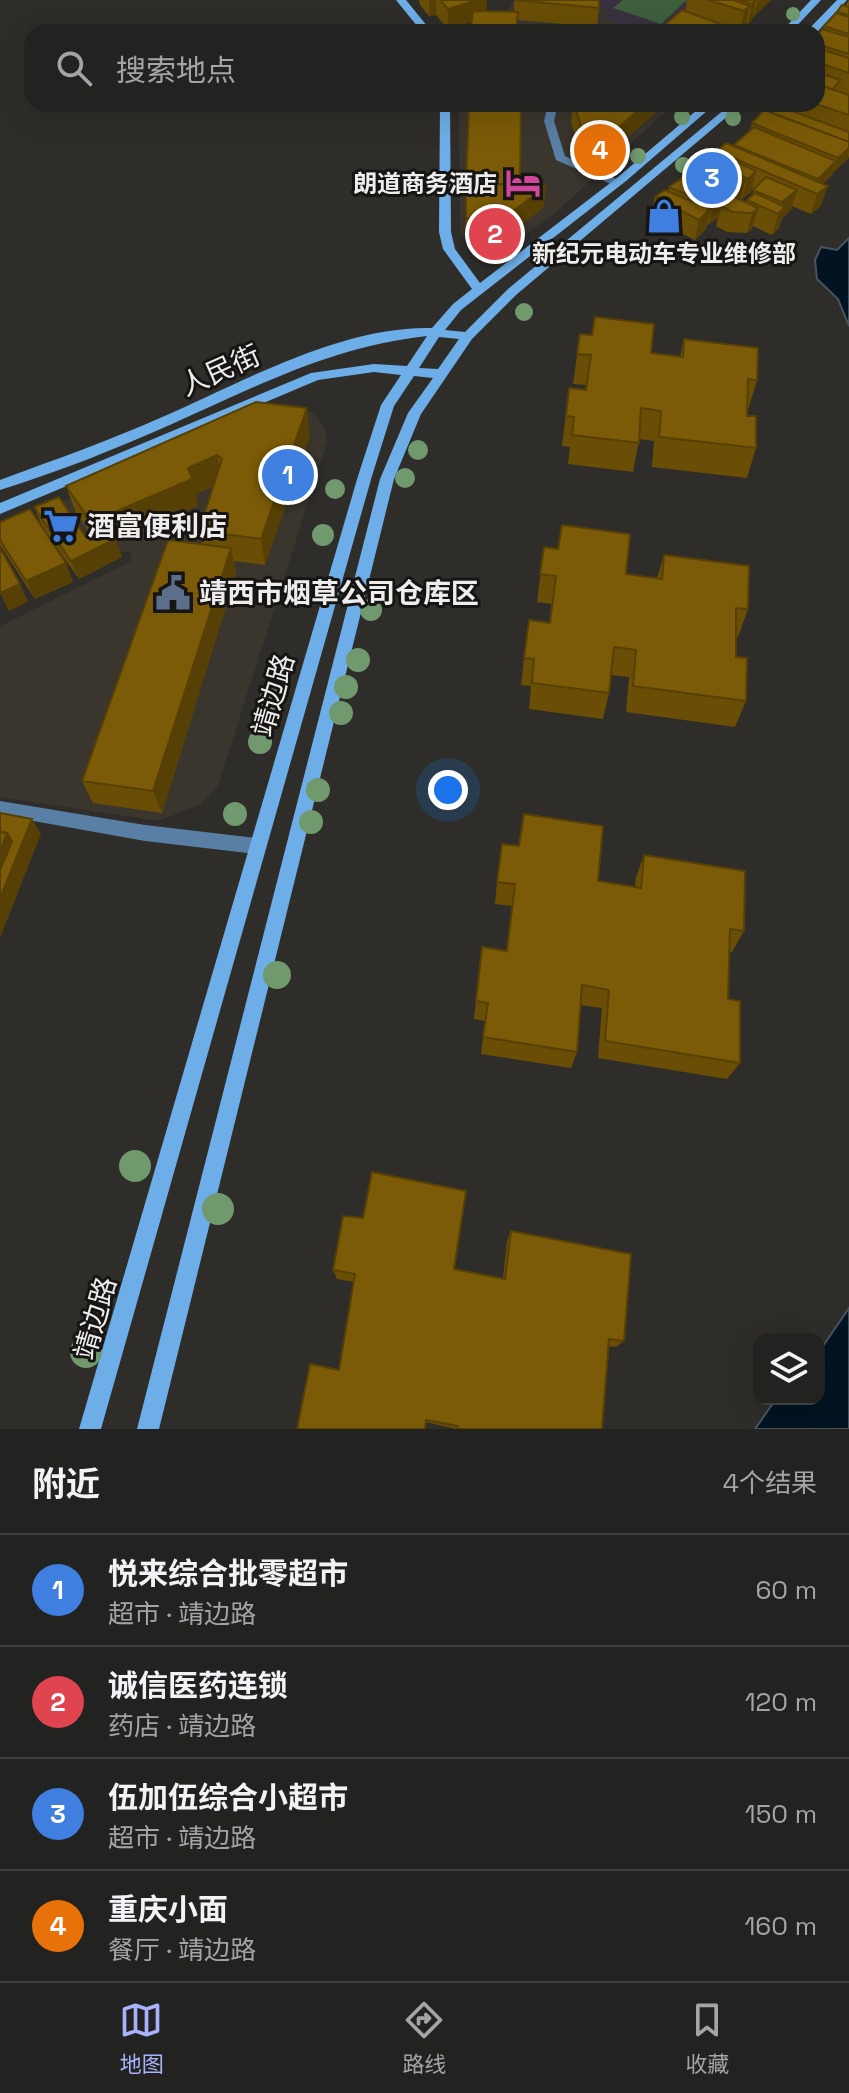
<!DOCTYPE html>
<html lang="zh">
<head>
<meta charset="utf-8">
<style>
  :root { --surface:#222220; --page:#2e2f2d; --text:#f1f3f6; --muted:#a2a4a5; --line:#3f3f3e; --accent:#a7b1fc }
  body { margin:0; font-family:"Space Grotesk","Noto Sans SC",sans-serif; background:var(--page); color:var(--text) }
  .controls { position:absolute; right:24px; bottom:24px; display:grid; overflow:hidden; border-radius:16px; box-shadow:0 8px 32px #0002 }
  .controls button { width:72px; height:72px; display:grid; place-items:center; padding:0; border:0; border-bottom:2px solid var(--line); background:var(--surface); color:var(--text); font:40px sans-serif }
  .you { position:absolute; left:448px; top:790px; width:28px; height:28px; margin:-20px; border:6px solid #fff; border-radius:50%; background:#1a73e8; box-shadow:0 0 0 12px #1a73e833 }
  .badge { display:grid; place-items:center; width:52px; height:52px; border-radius:50%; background:var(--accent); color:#fff; font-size:26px; font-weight:700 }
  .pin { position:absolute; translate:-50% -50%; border:4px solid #fff; box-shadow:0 2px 8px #0006 }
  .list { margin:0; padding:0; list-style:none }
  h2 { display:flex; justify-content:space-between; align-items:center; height:104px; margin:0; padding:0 32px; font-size:34px }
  h2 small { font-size:26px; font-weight:400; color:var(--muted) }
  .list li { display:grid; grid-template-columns:52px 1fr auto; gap:24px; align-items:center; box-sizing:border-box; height:112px; padding:0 32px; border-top:2px solid var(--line) }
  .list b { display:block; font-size:30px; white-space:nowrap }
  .list p { margin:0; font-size:26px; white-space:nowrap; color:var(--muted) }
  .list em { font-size:26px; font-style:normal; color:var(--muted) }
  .icon { flex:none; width:44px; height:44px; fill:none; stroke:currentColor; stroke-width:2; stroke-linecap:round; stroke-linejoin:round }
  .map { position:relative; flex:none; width:849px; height:1429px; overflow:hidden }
  .search { position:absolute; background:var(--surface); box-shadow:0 8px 32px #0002; left:24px; right:24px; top:24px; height:88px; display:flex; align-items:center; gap:20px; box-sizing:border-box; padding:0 28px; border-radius:24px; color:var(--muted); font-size:30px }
  .sheet { height:552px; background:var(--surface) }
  nav { display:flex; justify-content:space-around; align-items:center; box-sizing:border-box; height:112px; border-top:2px solid var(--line); background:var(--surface); font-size:22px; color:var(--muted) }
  nav a { display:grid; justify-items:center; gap:4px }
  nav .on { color:var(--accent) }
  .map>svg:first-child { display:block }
</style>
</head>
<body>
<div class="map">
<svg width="849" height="1429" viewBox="0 0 849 1429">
  <rect width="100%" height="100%" fill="#2e2d2a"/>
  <!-- built -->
  <g fill="#3a362e">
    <polygon points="511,2 605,10 608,20 645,32 447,32 507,17"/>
    <polygon points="459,104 674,104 554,214 516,241 496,245 468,244 460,234"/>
    <polygon points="282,404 301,405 315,415 325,429 327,442 218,786 200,804 158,821 0,797 0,626 132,561 130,552 95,551 62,502 262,410"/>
  </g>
  <!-- education -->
  <polygon fill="#393040" points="563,0 694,0 680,14 732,32 645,32 608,20 605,10 588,9"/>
  <!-- green -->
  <polygon fill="#3d5f3c" points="623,0 687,0 661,24 613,8"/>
  <!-- water -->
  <g fill="#021322" stroke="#49545f" stroke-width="2">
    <polygon points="849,238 849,326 838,299 817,279 815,260 821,247 837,250"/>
    <polygon points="849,1308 849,1429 755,1429 776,1399 819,1399 819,1352"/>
  </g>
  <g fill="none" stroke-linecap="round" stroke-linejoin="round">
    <!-- lane -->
    <polygon fill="#597fa4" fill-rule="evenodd" points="548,104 558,104 554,121 565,156 621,181 621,185 613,185 556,160 544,121"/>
    <!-- street -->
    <polygon fill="#597fa4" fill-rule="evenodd" points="0,801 145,825 257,838 263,841 266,846 263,851 257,854 145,841 0,815"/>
    <!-- secondary -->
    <g fill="#6eaee8" fill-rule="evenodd">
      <polygon points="396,0 406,0 432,32 422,32"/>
      <polygon points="811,0 821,0 791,32 781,32"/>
      <polygon points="837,0 847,0 817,32 806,32"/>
      <path d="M440,104H450L451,232L455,249L480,283L618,177L704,104H715L626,181L461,310L445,330L465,332L508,289L731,104H742L516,295L472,339L421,414L394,479L159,1429H137L380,479L408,413L433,378L414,376L394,406L372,476L101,1429H79L358,476L381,405L401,375L374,372L318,380L0,514V503L311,373L374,364L407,366L427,336C333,346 257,386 172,424C116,449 58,472 0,490V480C54,460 108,441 160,418C243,382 340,326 432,328L453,304L472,289L443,249L439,232ZM439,337L459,339L438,369L419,368Z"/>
    </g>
  </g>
  <!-- trees -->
  <g fill="#70996e">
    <circle cx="793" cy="14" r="7"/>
    <circle cx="682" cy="117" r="8"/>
    <circle cx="733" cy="118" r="8"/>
    <circle cx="638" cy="156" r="8"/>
    <circle cx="683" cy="165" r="8"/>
    <circle cx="524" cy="312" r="9"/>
    <circle cx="418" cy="450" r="10"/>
    <circle cx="405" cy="478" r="10"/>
    <circle cx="335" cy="489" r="10"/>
    <circle cx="323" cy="535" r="11"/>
    <circle cx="371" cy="610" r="11"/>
    <circle cx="358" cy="660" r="12"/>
    <circle cx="346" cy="687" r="12"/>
    <circle cx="272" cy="698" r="12"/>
    <circle cx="341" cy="713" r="12"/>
    <circle cx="260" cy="742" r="12"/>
    <circle cx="318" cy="790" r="12"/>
    <circle cx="235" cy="814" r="12"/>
    <circle cx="311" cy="822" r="12"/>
    <circle cx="277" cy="975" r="14"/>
    <circle cx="135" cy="1166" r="16"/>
    <circle cx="218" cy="1209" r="16"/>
    <circle cx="86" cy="1352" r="16"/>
  </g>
  <!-- wall -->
  <g fill="#6a4e06" fill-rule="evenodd">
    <polygon points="419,0 487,0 486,11 514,12 514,0 599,0 599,8 597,27 517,20 471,22 448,29 436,15 429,16 420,5"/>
    <polygon points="687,0 771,0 752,18 748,24 746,23 740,31 685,11"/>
    <path d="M849,0V156L848,159L833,172L832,175L823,184L821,206L811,214L792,206L791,210L782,218L779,228L772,235L753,226L752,229L747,233L727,232L716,226L718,218L707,225L706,229L695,240L651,218L655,197L668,191L669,187L686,178V175L694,169L695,166L704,161V159L717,154V151L734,146L750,131L752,123L781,107L782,104H817V35L837,12L845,6ZM752,188L754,189L752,196L747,200L746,203L740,200L741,198L742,199L751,192Z"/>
    <polygon points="463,104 521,104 520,185 544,207 511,233 510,238 465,238 469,112 463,112"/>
    <polygon points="573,104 665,104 604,158 580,149 571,123"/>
    <polygon points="580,334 651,353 680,357 684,339 757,380 748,410 747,410 747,416 756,448 747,478 652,467 654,441 639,439 633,472 568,464 570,447 562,446 569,388 585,390 586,385 573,384"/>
    <polygon points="310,435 265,565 234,561 236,574 162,813 93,803 82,781 202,545 199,531 214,486 196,494 198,506 116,541 122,557 79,579 42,526 34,507 85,536 92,536 76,513 66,486"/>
    <polygon points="0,522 66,563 73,582 35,599 0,545"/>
    <polygon points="544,547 626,574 657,578 664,555 748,609 738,637 736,637 736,657 746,701 735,727 626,712 629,677 611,675 609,693 603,719 529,709 531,686 521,685 524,658 550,623 552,604 537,602"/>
    <polygon points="644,855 744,931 732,952 729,951 728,999 740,1063 727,1079 598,1058 602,1008 580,1005 577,1052 571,1068 481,1054 485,1021 474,1019 482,947 506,951 512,906 495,904 497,882 598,881 635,887 636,877"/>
    <polygon points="511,1231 624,1341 616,1347 608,1346 602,1429 456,1429 426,1422 339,1370 354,1282 337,1279 333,1270 454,1269 503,1278 507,1241"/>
  </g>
  <!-- shaded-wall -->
  <g fill="#564005">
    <polygon points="429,0 436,0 436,15 429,16"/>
    <polygon points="475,0 487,0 486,13 476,20 448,29 448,9"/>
    <polygon points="756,0 752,20 748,24 752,4"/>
    <polygon points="758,0 771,0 753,18"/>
    <polygon points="750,6 745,25 740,31 744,11"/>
    <polygon points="645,104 665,104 604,158 607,138"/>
    <polygon points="849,148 848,159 833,173 838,158"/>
    <polygon points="836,161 832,175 814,193 818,179"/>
    <polygon points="756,171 751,192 742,199 748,179"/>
    <polygon points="745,181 740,201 733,206 738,186"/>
    <polygon points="546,186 544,207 511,233 511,213"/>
    <polygon points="828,186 821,206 811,214 817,194"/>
    <polygon points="734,188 729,208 724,208 727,194"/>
    <polygon points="797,190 791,210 782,218 779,228 772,235 782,202"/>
    <polygon points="725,196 718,218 708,225 712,205"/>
    <polygon points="758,208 752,229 747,233 752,213"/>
    <polygon points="710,209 706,229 695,240 699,220"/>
    <polygon points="307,408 310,435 265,565 261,539"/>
    <polygon points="217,455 222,482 196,494 198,506 116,541 122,557 79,579 71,561 99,547 91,522 188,468"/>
    <polygon points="231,548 236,574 162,813 153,791"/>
    <polygon points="66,563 73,582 35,599 26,581"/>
    <polygon points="20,584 28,602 9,611 0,593"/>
    <polygon points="32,819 41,834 0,938 0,850 7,833"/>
  </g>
  <!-- building -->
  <g fill="#7b5b07" stroke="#564005" stroke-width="2">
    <polygon points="440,0 477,0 448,9"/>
    <polygon points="515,0 599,0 599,8"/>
    <polygon points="708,0 733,0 750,6 744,11"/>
    <polygon points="740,0 756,0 752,4"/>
    <polygon points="842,5 849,7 849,15 837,12"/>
    <polygon points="682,10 731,28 727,32 657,32"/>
    <polygon points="473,11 518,12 516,32 470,32"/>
    <polygon points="836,13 849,17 849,34 824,26"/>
    <polygon points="822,29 849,37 849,54 817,44 817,35"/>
    <polygon points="817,48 849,58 849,73 817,62"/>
    <polygon points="817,72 840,80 832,90 817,84"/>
    <polygon points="817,84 849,95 849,115 816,104"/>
    <polygon points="469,104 521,104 520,185 466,183"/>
    <polygon points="574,104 645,104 607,138 582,129"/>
    <polygon points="778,106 849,132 849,142 772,113"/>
    <polygon points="764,110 849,142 849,148 838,158 752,123"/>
    <polygon points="754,127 836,161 818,179 734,145"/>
    <polygon points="726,143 828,186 817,194 717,151"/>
    <polygon points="714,152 756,171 748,179 704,159"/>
    <polygon points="704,161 745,181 738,186 695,166"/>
    <polygon points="693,169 734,188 727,194 686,175"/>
    <polygon points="683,177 725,196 712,205 669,187"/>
    <polygon points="766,177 797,190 782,202 753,190"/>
    <polygon points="466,183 546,186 511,213 512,218 466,218"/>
    <polygon points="665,190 710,209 699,220 655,197"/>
    <polygon points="755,193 785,207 778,214 747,200"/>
    <polygon points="732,196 758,208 752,213 732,212 721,206"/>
    <polygon points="595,317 654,324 651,353 683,357 684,339 758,348 757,380 748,379 747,416 756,416 756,448 659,437 661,411 641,408 639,443 572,435 574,417 566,416 569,388 586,390 591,355 577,354 580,334 592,335"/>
    <polygon points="256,402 307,408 261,539 199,531 222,459 217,455 188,468 192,479 91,522 66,486"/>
    <polygon points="59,497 85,536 115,539 71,561 34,507"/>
    <polygon points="30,509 66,563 26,581 0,540 0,522"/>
    <polygon points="562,525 630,534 626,574 662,579 664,555 749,566 748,609 736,608 736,657 747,658 746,701 633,686 636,650 614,647 609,693 532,683 534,659 524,658 529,620 550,623 556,576 540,574 544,547 558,549"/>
    <polygon points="168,540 231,548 153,791 82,781"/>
    <polygon points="0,548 20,584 0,593"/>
    <polygon points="0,813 32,819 0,898 0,871 12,841 7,833 0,832"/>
    <polygon points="524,814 603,826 598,881 641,888 644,855 745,871 744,931 730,929 728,999 740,1001 740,1063 605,1041 609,990 582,985 577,1052 483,1037 488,1003 476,1001 482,947 507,951 515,884 497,882 502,844 519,846"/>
    <polygon points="0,832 7,833 0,850"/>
    <polygon points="372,1172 466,1191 454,1269 505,1279 511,1231 631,1254 624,1341 609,1339 602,1429 457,1429 458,1426 426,1420 425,1429 297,1429 310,1364 339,1370 355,1274 333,1270 343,1216 363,1218"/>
  </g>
  <!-- icons -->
  <defs>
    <g id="hotel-bare" transform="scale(2.76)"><path d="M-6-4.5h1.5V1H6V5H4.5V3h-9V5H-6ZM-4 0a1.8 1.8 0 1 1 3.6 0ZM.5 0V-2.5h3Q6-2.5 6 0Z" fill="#d1479c" stroke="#161514" stroke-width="2.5" paint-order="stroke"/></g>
    <g id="shop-bare" transform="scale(2.76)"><path d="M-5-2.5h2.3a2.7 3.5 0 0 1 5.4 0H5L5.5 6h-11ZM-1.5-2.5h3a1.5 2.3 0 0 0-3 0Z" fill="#3f7fe0" stroke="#161514" stroke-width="2.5" paint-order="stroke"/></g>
    <g id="supermarket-bare" transform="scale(2.76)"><path d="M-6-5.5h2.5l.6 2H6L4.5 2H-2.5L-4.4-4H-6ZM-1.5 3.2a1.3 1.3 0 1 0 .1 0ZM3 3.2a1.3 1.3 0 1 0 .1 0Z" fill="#3f7fe0" stroke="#161514" stroke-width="2.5" paint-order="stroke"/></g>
    <g id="civic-bare" transform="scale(2.76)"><path d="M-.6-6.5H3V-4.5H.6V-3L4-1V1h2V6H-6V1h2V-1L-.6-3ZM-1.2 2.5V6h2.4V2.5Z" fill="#5c6f8a" stroke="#161514" stroke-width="2.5" paint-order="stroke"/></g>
  </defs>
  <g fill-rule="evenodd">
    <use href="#hotel-bare" x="523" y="183"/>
    <use href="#shop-bare" x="664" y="216"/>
    <use href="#supermarket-bare" x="61" y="526"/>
    <use href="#civic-bare" x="173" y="593"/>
  </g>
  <g text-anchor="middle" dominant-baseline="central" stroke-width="6" stroke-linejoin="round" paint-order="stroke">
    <!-- far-poi labels -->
    <g font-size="24" font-weight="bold" fill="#eeedec" stroke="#161514" text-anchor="end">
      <text x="497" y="183">朗道商务酒店</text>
      <text x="664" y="253" text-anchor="middle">新纪元电动车专业维修部</text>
    </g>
    <!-- street labels -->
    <g font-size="28" fill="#eeedec" stroke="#161514">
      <text transform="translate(220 370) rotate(-24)">人民街</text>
      <text transform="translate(273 695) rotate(-74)">靖边路</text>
      <text transform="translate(95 1318) rotate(-74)">靖边路</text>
    </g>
    <!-- poi labels -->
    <g font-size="28" font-weight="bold" fill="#eeedec" stroke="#161514" text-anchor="start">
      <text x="87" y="526">酒富便利店</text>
      <text x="199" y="593">靖西市烟草公司仓库区</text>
    </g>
  </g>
</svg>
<div class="controls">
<button><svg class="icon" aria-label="layers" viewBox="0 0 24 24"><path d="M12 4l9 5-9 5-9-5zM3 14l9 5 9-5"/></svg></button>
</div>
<div class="you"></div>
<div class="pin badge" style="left:288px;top:475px;background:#3f7fe0">1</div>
<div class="pin badge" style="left:495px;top:234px;background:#e0444e">2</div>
<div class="pin badge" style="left:712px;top:178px;background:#3f7fe0">3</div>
<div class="pin badge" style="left:600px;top:150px;background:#e8710a">4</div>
<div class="search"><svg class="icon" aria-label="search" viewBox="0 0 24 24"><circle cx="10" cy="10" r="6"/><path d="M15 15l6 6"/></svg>搜索地点</div>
</div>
<section class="sheet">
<h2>附近<small>4个结果</small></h2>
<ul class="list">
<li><span class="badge" style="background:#3f7fe0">1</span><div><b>悦来综合批零超市</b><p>超市 · 靖边路</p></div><em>60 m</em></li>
<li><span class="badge" style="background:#e0444e">2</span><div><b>诚信医药连锁</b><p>药店 · 靖边路</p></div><em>120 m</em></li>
<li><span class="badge" style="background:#3f7fe0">3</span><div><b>伍加伍综合小超市</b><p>超市 · 靖边路</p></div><em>150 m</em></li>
<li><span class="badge" style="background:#e8710a">4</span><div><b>重庆小面</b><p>餐厅 · 靖边路</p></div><em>160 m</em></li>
</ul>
</section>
<nav>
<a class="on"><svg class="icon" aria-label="map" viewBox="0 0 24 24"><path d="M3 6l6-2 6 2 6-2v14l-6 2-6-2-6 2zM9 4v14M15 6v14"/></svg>地图</a>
<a><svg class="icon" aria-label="directions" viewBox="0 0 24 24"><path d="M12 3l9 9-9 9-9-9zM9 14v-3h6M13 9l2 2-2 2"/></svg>路线</a>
<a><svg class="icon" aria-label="saved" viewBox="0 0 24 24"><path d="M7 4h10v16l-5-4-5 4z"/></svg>收藏</a>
</nav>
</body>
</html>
